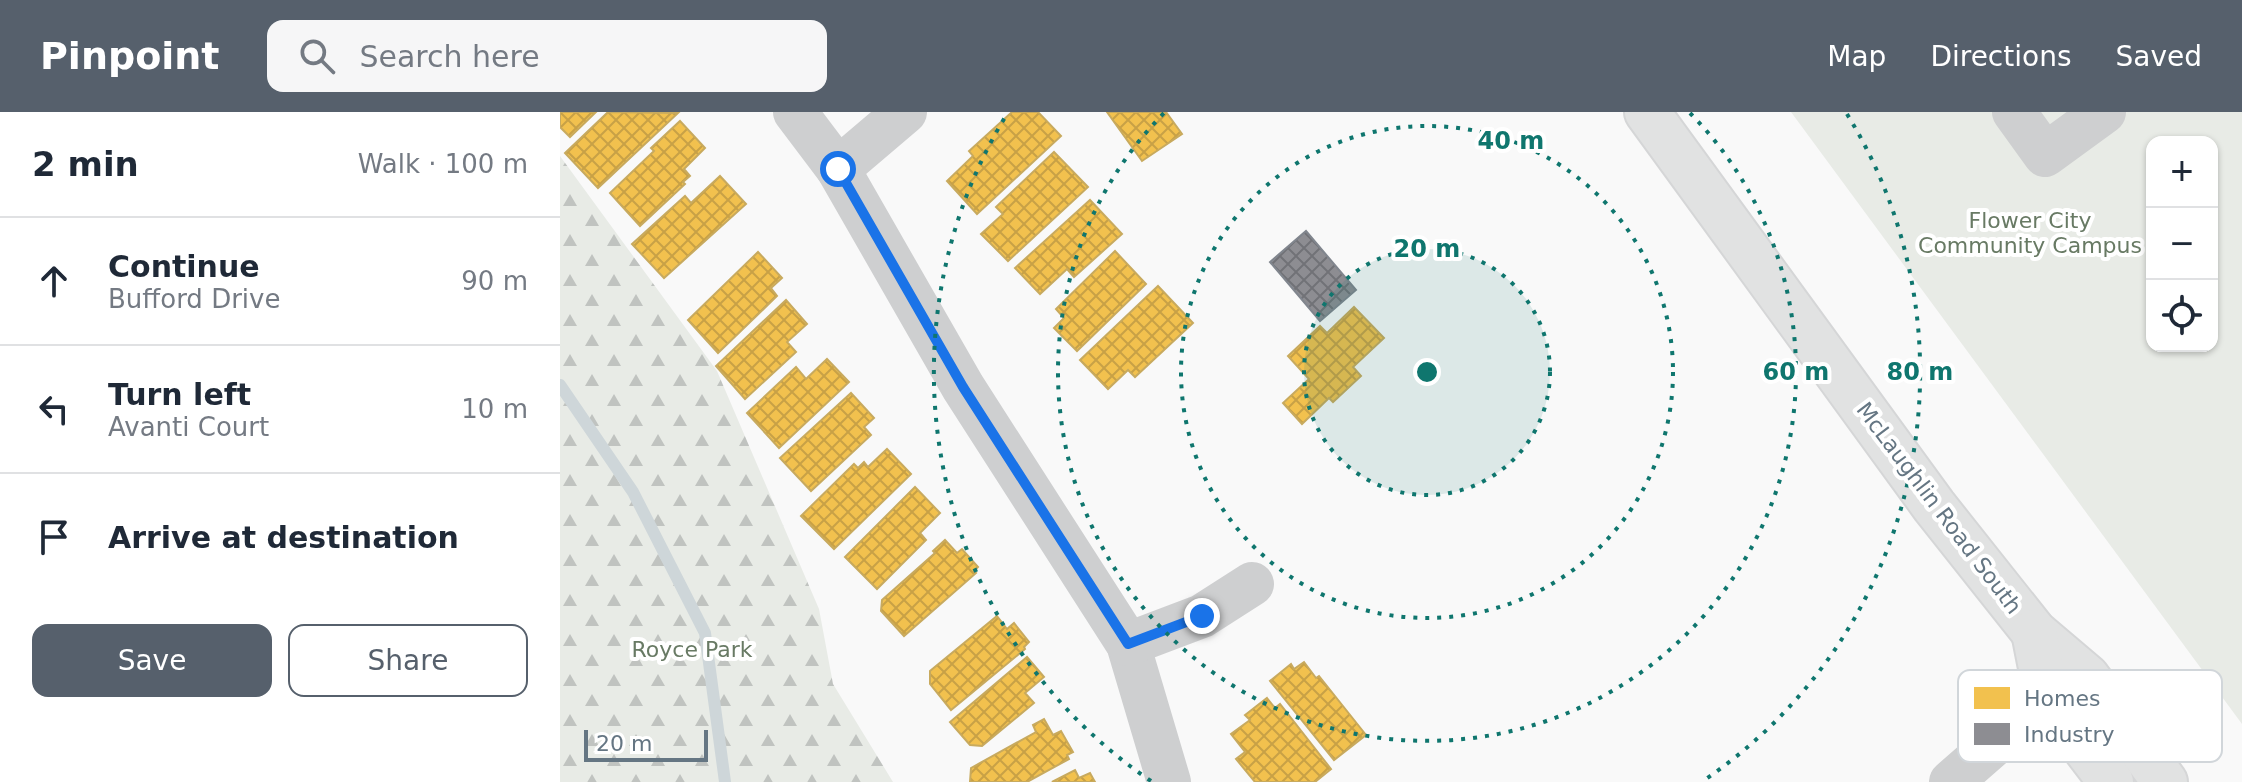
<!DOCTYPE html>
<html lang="en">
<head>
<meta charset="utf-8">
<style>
  :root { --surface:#fff; --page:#f6f6f7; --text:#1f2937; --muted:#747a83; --line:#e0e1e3; --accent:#56606c }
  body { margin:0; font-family:"DejaVu Sans",sans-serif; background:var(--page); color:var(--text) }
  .controls { position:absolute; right:24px; top:24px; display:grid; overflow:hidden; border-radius:16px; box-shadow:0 2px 6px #0004 }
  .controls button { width:72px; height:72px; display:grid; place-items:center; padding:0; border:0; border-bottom:2px solid var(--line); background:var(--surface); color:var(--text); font:40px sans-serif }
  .scale { position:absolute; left:24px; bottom:20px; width:124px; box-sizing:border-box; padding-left:8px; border:4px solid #657683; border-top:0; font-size:22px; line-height:28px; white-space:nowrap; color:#657683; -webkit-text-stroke:6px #fff; paint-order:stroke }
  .stop { position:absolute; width:24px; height:24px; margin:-18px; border:6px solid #1a73e8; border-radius:50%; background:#fff }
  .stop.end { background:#1a73e8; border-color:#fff; box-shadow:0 2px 8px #0008 }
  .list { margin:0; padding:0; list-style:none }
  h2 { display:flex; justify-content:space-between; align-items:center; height:104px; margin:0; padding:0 32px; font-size:34px }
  h2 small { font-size:26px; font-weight:400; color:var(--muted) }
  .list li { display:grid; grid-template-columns:52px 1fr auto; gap:24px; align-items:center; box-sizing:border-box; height:128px; padding:0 32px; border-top:2px solid var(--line) }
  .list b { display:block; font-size:30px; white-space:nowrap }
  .list p { margin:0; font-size:26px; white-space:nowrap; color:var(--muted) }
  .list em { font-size:26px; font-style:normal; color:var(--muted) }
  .actions { display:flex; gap:16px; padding:24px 32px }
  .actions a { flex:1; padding:18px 0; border:2px solid var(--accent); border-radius:16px; text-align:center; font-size:28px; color:var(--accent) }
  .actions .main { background:var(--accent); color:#fff }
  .icon { flex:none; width:44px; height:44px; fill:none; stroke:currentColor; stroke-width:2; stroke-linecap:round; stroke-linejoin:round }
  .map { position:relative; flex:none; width:1682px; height:670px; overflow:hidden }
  header { display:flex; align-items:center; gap:48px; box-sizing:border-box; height:112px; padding:0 40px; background:var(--accent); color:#fff }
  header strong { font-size:38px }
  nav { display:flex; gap:44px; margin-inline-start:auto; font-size:28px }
  .search { width:560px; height:72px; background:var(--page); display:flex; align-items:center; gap:20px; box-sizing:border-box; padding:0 28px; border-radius:16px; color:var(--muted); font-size:30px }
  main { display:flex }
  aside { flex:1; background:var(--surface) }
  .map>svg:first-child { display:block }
</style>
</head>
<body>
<header>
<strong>Pinpoint</strong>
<div class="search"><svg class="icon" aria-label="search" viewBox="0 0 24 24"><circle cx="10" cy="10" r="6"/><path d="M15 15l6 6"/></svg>Search here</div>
<nav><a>Map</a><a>Directions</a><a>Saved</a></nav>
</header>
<main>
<aside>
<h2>2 min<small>Walk · 100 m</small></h2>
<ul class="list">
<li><svg class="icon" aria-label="ahead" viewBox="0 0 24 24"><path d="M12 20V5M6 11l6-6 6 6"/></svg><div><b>Continue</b><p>Bufford Drive</p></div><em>90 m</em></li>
<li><svg class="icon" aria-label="left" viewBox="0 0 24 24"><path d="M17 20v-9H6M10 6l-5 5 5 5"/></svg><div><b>Turn left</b><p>Avanti Court</p></div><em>10 m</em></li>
<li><svg class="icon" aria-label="arrive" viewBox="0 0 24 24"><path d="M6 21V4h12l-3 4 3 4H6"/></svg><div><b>Arrive at destination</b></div></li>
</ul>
<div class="actions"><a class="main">Save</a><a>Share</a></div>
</aside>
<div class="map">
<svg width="1682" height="670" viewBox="0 0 1682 670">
  <defs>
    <pattern id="forest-firs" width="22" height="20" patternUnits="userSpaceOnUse" patternTransform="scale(2)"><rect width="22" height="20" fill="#e8ebe6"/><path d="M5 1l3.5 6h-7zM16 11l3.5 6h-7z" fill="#c0c3c0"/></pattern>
    <pattern id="homes-cross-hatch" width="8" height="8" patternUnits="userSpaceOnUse" patternTransform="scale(2)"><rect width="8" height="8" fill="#f2c14e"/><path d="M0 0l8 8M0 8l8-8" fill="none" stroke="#c8a146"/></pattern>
    <pattern id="industry-cross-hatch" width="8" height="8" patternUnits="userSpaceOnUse" patternTransform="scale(2)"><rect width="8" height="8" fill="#8d8d92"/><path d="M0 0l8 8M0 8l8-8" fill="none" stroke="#717277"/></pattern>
  </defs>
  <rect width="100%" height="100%" fill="#f9f9f9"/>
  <!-- green -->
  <path fill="#e8ebe6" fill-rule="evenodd" d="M1231,0H1682V612ZM1592,30H1652V234H1592Z"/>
  <!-- forest -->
  <polygon fill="url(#forest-firs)" points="0,44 157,259 259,497 273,572 333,670 0,670"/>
  <!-- homes -->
  <g fill="url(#homes-cross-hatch)" stroke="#c8aa5e" stroke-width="2">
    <polygon points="0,0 36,0 10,25 0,15"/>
    <polygon points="48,0 118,1 38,76 5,41"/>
    <polygon points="452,0 478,0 501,24 417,102 387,69 413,44 409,39"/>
    <polygon points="547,0 606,0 622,22 582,49"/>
    <polygon points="120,9 145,36 124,57 130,64 123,70 125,72 80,114 50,81 94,39 91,36"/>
    <polygon points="494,40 528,75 448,149 421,122 443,102 436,95"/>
    <polygon points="160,64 186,92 104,166 72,132 125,84 131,91"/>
    <polygon points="530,88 562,122 514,165 507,157 480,182 455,156"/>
    <polygon points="555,139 586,172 517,239 494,216 504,206 496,197"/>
    <polygon points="198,140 222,166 211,176 217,184 158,241 128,208"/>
    <polygon points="598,174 633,211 575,265 568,258 548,277 520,248"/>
    <polygon points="226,188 247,212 227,230 236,240 185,287 156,254"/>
    <polygon points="794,195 824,226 793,255 801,264 773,290 769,286 742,312 723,291 749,267 728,244 760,214 767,221"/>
    <polygon points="267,247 289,270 219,336 187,301 236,255 246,267"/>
    <polygon points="291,281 314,306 304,315 311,323 251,379 220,346"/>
    <polygon points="327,337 351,362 274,437 241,404 294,352 298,356 304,350 308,355"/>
    <polygon points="355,375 380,401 360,421 366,428 317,477 285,445"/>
    <polygon points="385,428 397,441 402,437 418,455 414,459 416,461 344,524 321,499 322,488 375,441 373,439"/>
    <polygon points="437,504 447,517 454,511 469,530 464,535 465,537 391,598 370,572 370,559"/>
    <polygon points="467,545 484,565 465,581 474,591 422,634 410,633 390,610"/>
    <polygon points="744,550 756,566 759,564 806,623 774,648 710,569 731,552 734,557"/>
    <polygon points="707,586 715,596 720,592 771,657 755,670 695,670 676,647 685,640 671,622 690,608 685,603"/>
    <polygon points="484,607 493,623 501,619 513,640 507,643 509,647 467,670 410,670 411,656 476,620 473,613"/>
    <polygon points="515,658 519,666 530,661 535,670 492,670"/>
  </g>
  <!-- industry -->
  <polygon fill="url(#industry-cross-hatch)" stroke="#81868e" stroke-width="2" points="746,119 796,178 760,209 710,150"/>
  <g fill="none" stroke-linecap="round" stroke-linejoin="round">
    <!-- stream -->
    <polyline stroke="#ced6d9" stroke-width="12" points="0,273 73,380 145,521 165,670"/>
    <!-- major casing -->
    <g stroke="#d5d6d7" stroke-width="48">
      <g id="major">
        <polyline points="1087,0 1374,394 1474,520 1527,565 1605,670"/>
        <polyline points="1474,520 1487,586 1551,670"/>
      </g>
    </g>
    <!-- minor -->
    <g stroke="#cecfd0" stroke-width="44">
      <polyline points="235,0 278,57 403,275 568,532 609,670"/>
      <polyline points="1454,0 1485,43 1544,0"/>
      <polyline points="278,57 345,0"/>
      <polyline points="568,532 642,504 692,472"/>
      <polyline points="1391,670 1487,586"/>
    </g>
    <!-- major -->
    <use href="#major" stroke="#e1e2e2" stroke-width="44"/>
  </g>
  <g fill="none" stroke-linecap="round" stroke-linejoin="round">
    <!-- route -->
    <polyline stroke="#1a73e8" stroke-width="10" points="278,57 403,275 568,532 642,504"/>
  </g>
  <!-- distance rings -->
  <circle cx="867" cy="260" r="123" fill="#0f766e" fill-opacity=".12"/>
  <g fill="none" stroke="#0f766e" stroke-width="4" stroke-dasharray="4 8">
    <circle cx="867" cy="260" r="123"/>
    <circle cx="867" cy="260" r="246"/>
    <path d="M1130 1A369 369 0 1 1 604 1"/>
    <path d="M591 669A493 493 0 0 1 447 2M1287 2A493 493 0 0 1 1143 669"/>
  </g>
  <g text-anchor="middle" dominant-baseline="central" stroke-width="8" stroke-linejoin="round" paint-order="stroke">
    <!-- park labels -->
    <g font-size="22" fill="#687a64" stroke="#fff">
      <text x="1470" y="108">Flower City<tspan x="1470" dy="25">Community Campus</tspan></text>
      <text x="132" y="537">Royce Park</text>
    </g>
    <!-- street labels -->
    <g font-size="22" fill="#657683" stroke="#fff">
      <text transform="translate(1379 396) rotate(53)">McLaughlin Road South</text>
    </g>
  </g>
  <!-- legend -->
  <rect x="1398" y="558" width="264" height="92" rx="12" fill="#fff" stroke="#d1d6da" stroke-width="2"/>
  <rect x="1414" y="575" width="36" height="22" fill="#f2c14e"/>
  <rect x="1414" y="611" width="36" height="22" fill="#8d8d92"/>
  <g font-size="22" fill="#657683">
    <text x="1464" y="594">Homes</text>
    <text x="1464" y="630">Industry</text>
  </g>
  <circle cx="867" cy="260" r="12" fill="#0f766e" stroke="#fff" stroke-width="4"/>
  <g font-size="24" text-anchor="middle" font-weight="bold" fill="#0f766e" stroke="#fff" stroke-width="8" stroke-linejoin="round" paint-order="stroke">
    <text x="951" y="37">40 m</text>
    <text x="867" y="145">20 m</text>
    <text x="1236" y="268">60 m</text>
    <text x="1360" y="268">80 m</text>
  </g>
</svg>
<div class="controls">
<button>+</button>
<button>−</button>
<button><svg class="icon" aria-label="locate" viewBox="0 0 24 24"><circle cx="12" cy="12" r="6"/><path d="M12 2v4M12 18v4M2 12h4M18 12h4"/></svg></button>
</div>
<div class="scale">20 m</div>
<div class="stop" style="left:278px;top:57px"></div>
<div class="stop end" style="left:642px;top:504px"></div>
</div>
</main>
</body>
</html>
